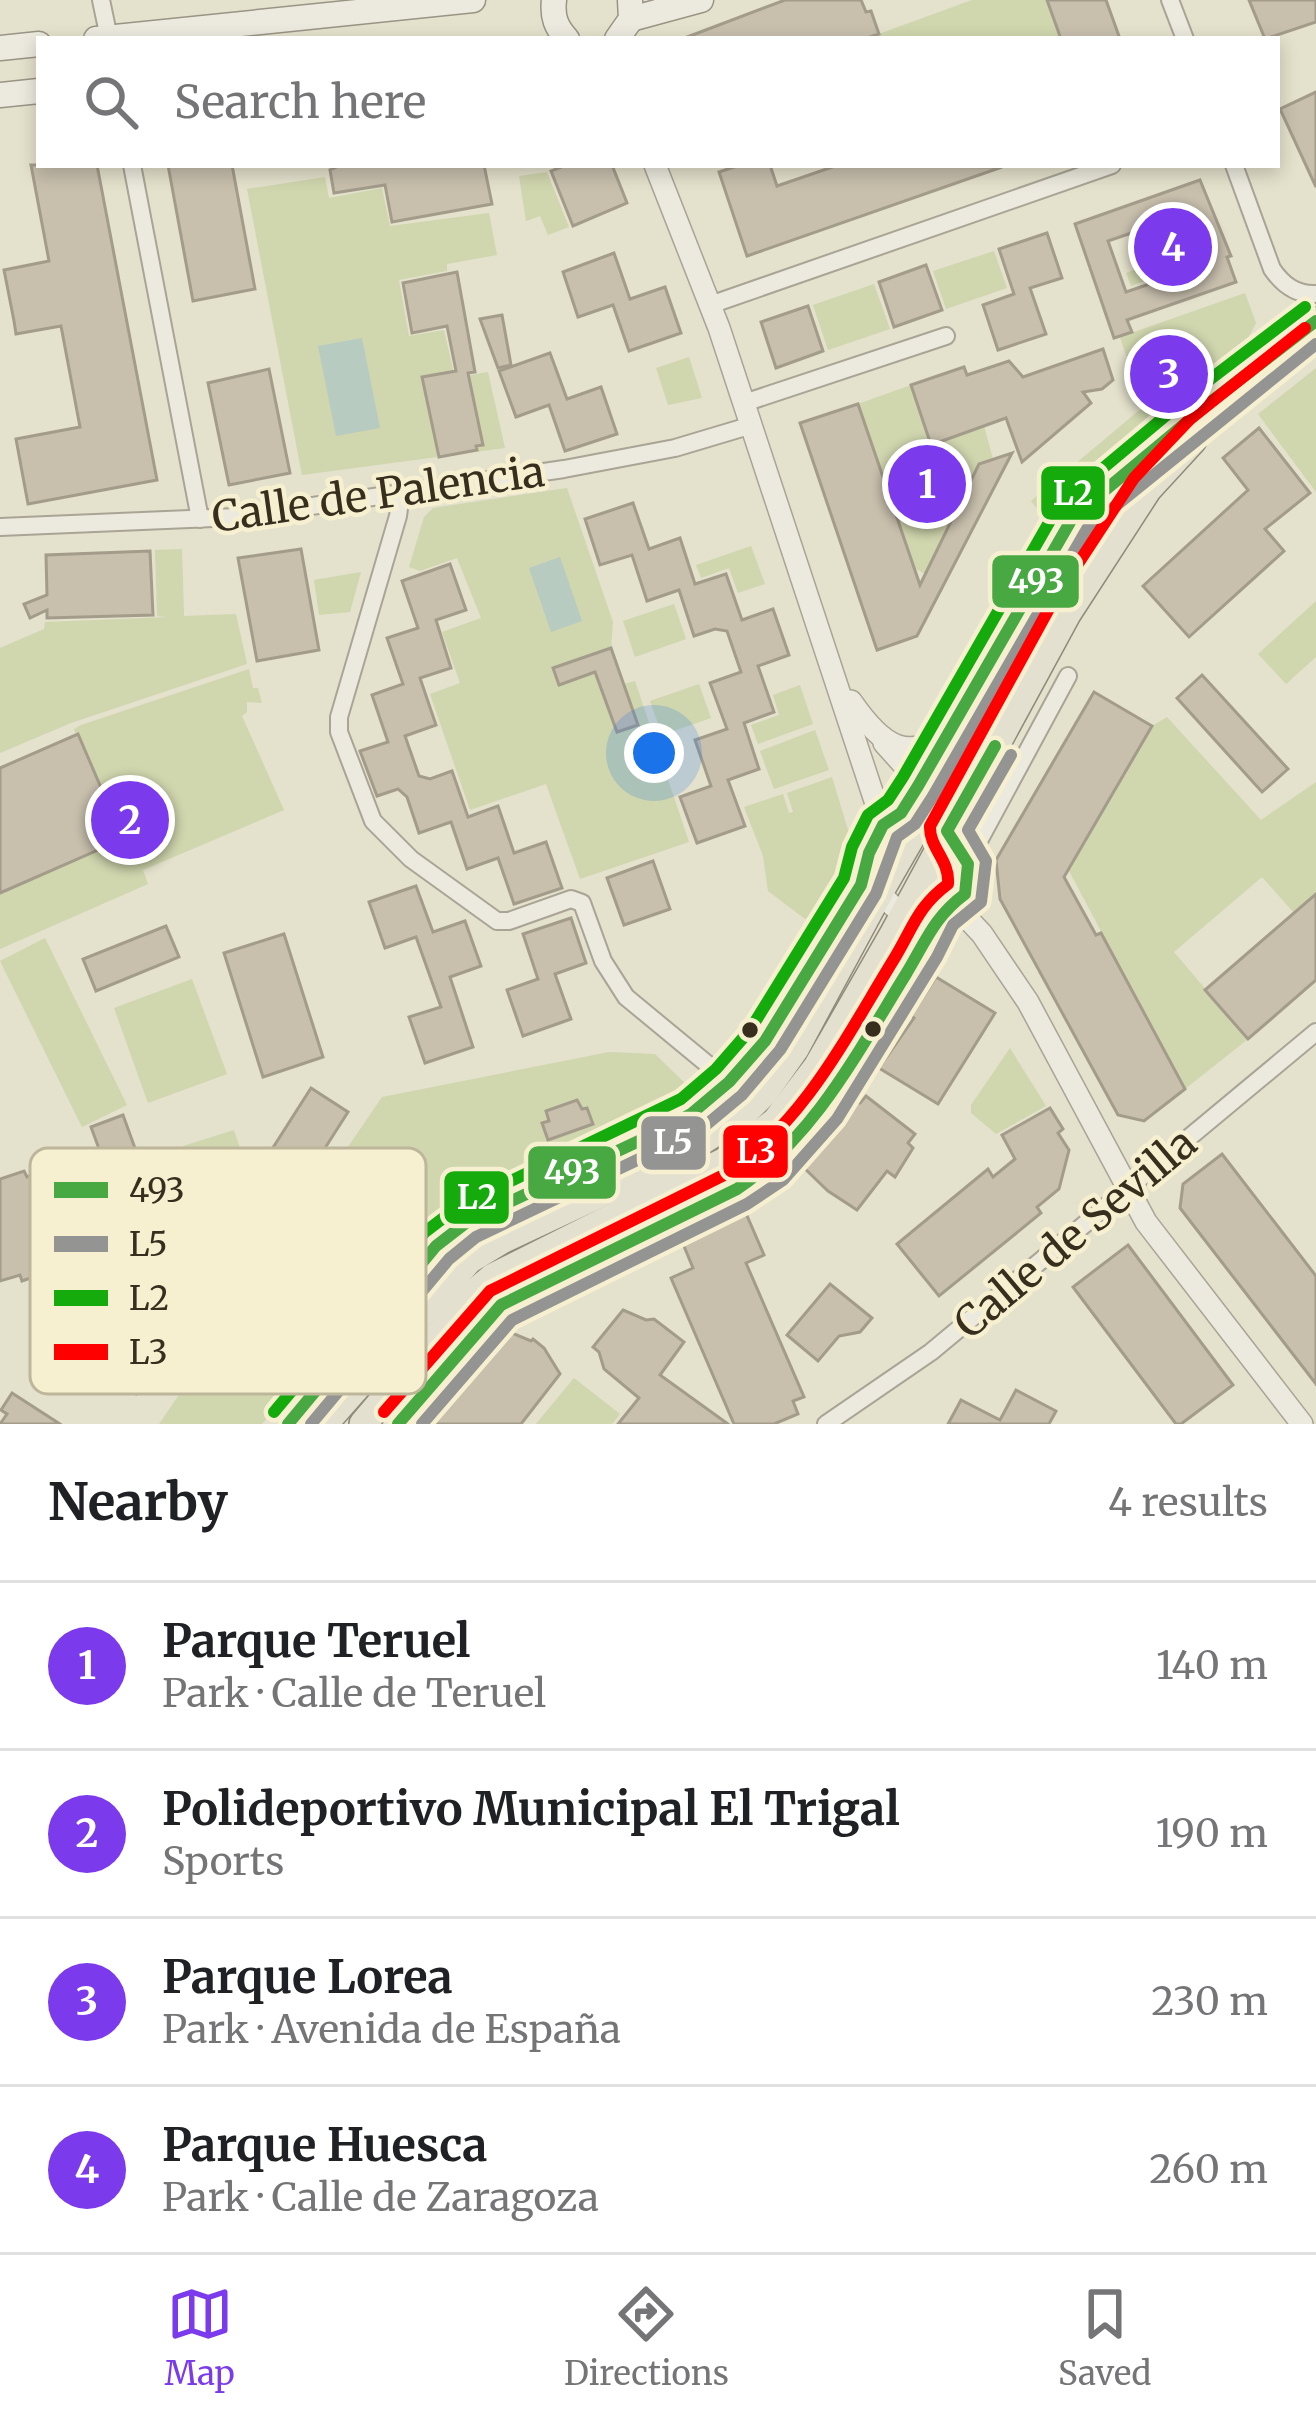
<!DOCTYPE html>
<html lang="en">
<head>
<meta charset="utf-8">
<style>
  :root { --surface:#fff; --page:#f6f6f6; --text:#202124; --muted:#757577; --line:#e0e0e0; --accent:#7c3aed }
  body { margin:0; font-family:Merriweather,serif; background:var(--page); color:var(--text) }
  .you { position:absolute; left:654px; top:753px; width:42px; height:42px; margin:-30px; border:9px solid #fff; border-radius:50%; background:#1a73e8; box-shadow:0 0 0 18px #1a73e833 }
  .badge { display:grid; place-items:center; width:78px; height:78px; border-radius:50%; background:var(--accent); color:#fff; font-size:39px; font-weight:700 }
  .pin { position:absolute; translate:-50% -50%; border:6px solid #fff; box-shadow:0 3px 12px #0006 }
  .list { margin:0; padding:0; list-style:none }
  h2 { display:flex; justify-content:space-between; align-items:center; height:156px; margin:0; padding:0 48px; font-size:51px }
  h2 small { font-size:39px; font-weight:400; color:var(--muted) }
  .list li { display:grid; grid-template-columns:78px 1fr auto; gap:36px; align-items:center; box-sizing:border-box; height:168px; padding:0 48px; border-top:3px solid var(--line) }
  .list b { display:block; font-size:45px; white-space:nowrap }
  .list p { margin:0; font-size:39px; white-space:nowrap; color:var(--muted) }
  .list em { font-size:39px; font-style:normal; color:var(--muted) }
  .icon { flex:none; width:66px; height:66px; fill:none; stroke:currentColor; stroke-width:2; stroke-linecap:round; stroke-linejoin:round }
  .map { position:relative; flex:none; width:1316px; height:1424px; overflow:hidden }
  .search { position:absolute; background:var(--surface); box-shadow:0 6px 18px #0003; left:36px; right:36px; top:36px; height:132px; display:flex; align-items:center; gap:30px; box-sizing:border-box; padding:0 42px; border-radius:0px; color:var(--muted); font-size:45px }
  .sheet { height:828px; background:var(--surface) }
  nav { display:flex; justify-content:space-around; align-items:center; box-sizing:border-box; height:168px; border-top:3px solid var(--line); background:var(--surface); font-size:33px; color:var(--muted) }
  nav a { display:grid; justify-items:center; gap:6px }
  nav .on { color:var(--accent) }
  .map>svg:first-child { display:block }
</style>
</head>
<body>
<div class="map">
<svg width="1316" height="1424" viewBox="0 0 1316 1424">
  <rect width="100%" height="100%" fill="#e4e1cc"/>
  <!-- green -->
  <g fill="#d0d6ae">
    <polygon points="972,0 1047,0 1061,39 865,39"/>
    <polygon points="547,172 569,227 548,235 540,216 526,221 519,176"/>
    <polygon points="325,177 329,198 382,188 390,226 489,213 497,255 447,264 447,271 399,280 409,336 444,330 455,378 488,372 505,448 302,475 247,189"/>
    <polygon points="1182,221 1197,261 1131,286 1126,273 1158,260 1148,234"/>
    <polygon points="994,251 1007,288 946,309 933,271"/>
    <polygon points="874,284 890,329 828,350 813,305"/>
    <polygon points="1245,293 1256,323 1248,338 1042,515 1031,501 1143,407 1120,337"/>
    <polygon points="689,357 702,398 668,405 656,368"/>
    <polygon points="1316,368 1316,492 1258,414"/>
    <polygon points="911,385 931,445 984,426 993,459 978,465 925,574 913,567 858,404"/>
    <polygon points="567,488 613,622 611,648 624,684 635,681 689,842 580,879 546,784 470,810 430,694 460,683 442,632 481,618 457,558 420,571 409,567 424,517 433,508"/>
    <polygon points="751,546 765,584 738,593 729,568 701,578 696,565"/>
    <polygon points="182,549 184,616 236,614 247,664 71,723 0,753 0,648 44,629 45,622 168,617 157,616 155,550"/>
    <polygon points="361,572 350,612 319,615 314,580"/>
    <polygon points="1316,601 1316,657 1286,684 1258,654"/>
    <polygon points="674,604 686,639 635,657 623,621"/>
    <polygon points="249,669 253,688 258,688 262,703 247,702 247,712 242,716 284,810 143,870 148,884 0,949 0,768 76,735 74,729 81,725"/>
    <polygon points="699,684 711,718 662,735 650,701"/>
    <polygon points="800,685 813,724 758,744 751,725 779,715 773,695"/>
    <polygon points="1167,717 1261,820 1316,782 1316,894 1294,913 1262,877 1174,952 1248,1039 1185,1089 1068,869 1152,726"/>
    <polygon points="815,730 829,770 774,789 760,751"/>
    <path d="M832,777L848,830L854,831C852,855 828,907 805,919L768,891L763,856L744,807L783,794L789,813L793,812L787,793Z"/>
    <polygon points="45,938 127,1105 82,1127 0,961"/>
    <polygon points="192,979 227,1074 148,1103 114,1008"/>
    <polygon points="1010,1048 1046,1106 996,1134 971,1113 971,1105"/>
    <polygon points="609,1052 655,1054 696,1094 466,1199 422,1232 262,1424 159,1424 382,1097"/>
    <polygon points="234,1130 268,1233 217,1249 183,1146"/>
    <polygon points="574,1378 620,1414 612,1424 536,1424"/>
  </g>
  <!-- water -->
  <g fill="#b7cbc1">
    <polygon points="362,338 380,428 336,436 318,346"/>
    <polygon points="560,557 582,621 551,632 529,568"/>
  </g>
  <!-- building -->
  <g fill="#c8bfad" stroke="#a49c8b" stroke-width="3" fill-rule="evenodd">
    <polygon points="785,0 861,0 866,12 871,11 879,34 864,39 682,39"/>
    <polygon points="1047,0 1106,0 1120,39 1061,39"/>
    <polygon points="1249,0 1316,0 1316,22 1265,39"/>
    <polygon points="1316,92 1316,187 1280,109"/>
    <polygon points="31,165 97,165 157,480 28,504 16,439 80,427 61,326 16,334 14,321 4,270 49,261"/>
    <polygon points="168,165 232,165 255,289 193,301"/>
    <polygon points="341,165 484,165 492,204 392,222 385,185 334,193 330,170"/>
    <polygon points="566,165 612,165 627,203 573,226 551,171"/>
    <polygon points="740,165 770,165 777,186 838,165 1002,167 747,256 719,172"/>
    <path d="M1200,180L1231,256L1227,257L1236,282L1127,320L1132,332L1114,338L1075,224ZM1187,214L1205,265L1126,292L1108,241Z"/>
    <polygon points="1047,233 1062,278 1030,288 1046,334 998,350 983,305 1014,294 999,249"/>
    <polygon points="614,253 630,299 665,287 681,333 629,351 613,305 578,317 563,272"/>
    <polygon points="926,265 942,310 894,327 879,282"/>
    <polygon points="457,272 475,372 468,373 483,445 476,446 477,450 439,457 422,377 456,371 447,326 412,333 403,283"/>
    <polygon points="808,306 823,351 776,368 761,322"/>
    <polygon points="502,315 511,365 498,368 480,319"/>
    <polygon points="1103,349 1113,380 1102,389 1083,392 1091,403 1022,462 1006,418 931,445 911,385 964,367 967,375 1009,361 1023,377"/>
    <polygon points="550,353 567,399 601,387 617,434 565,451 549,405 516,417 499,371"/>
    <polygon points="269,369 290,473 229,485 208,383"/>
    <polygon points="858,404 920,585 979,464 1012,453 917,636 877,650 800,423"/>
    <polygon points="1259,428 1310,493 1265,529 1284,551 1189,637 1143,586 1248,490 1223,458"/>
    <polygon points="633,503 649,549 680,538 695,584 726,574 742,620 773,609 789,655 758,666 774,712 744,723 759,769 728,780 745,826 697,843 680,797 711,786 695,740 727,729 710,683 741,672 727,631 715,629 694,636 679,590 647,601 632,555 600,565 585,519"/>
    <polygon points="301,549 319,650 257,661 238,558"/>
    <polygon points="150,551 153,615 47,618 47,610 30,618 24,604 47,595 46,555"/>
    <polygon points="450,564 466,610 436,620 451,668 420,678 436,725 405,736 419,776 430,779 452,771 468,817 498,806 514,853 546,842 562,888 514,904 498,858 467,869 451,822 419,833 407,797 398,789 377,796 360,751 388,742 372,695 403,684 387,638 418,628 402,581"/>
    <polygon points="611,648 638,725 617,732 595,672 559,685 553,668"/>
    <polygon points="1202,675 1288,769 1262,792 1177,698"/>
    <polygon points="1094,692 1152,726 1064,877 1096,935 1101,933 1185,1089 1144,1121 1118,1115 1000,899 996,860"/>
    <polygon points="78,734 123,839 0,893 0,768"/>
    <polygon points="653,861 670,909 624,925 607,878"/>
    <polygon points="416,886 433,932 465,921 481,966 450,977 473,1047 425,1063 409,1017 441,1007 416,937 385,948 369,902"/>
    <polygon points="1316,894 1316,980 1248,1039 1205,990"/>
    <polygon points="571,918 586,963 555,974 571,1019 523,1036 507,990 538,979 523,934"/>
    <polygon points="166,926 179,957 96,991 83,959"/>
    <polygon points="284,934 323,1057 263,1077 224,953"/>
    <polygon points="936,977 995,1013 938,1104 879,1068 914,1018 911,1016"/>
    <polygon points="311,1088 348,1112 304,1181 267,1157"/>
    <polygon points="866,1096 915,1134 908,1143 913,1148 895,1177 887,1171 857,1210 828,1191 801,1165 853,1101 860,1103"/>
    <polygon points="577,1100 582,1109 587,1108 593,1124 548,1140 542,1123 549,1121 546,1111"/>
    <polygon points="1050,1108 1063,1129 1058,1133 1069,1150 1059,1189 1037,1207 1041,1213 939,1296 897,1244 988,1169 993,1177 1015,1159 1002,1135"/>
    <polygon points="123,1115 153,1198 121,1209 91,1127"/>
    <polygon points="1222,1154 1316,1276 1316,1384 1180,1208 1183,1184"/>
    <polygon points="24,1171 27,1177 45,1171 70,1244 64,1246 70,1264 22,1281 20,1275 0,1281 0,1179"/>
    <polygon points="745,1211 764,1255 746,1263 804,1397 793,1401 798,1414 774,1424 734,1424 671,1278 693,1268 681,1239"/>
    <polygon points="1128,1245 1233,1385 1181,1424 1176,1424 1073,1287"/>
    <polygon points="154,1265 203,1299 136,1394 88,1360"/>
    <polygon points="830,1284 872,1318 860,1332 839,1336 818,1361 787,1335"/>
    <polygon points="623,1310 646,1320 654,1319 684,1342 660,1375 728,1424 618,1424 639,1398 604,1369 599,1352 593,1347"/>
    <polygon points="507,1331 531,1341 533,1339 544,1348 560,1374 521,1424 433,1424"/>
    <polygon points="1016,1390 1056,1411 1049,1424 948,1424 961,1400 1000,1420"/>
    <polygon points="12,1393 60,1424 0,1424 7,1414 1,1410"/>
  </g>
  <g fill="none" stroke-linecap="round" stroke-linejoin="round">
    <!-- minor casing -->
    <g stroke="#a9a495" stroke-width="20">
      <g id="minor">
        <polyline points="101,0 109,38"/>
        <polyline points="1170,0 1185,39"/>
        <polyline points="132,165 200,519"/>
        <path d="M1234,165L1272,269C1283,285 1296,295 1316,294"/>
        <polyline points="710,305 1112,165"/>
        <polyline points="744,403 946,336"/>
        <polyline points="401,493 398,516 339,717 339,732 373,821 411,859 497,921 509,921 571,899 582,903 603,961 626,997 729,1082"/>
        <polyline points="0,527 237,517 564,469 675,448 752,425"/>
        <polyline points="901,813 1073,517 1111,486"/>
        <polyline points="970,873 974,850 1068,676"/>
        <polyline points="288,1424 436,1246 467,1222 658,1132 716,1095 765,1041 861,885 869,860"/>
        <path d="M398,1424L501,1305L737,1189C802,1146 838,1083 878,1018C899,984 921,950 939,913"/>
        <polyline points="826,1424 931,1352 1316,1032"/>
      </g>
    </g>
    <!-- tertiary casing -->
    <g stroke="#a9a495" stroke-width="24">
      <g id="tertiary">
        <polyline points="655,165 719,328 883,825"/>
        <path d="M851,701C882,746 910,768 956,724"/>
        <polyline points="884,743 910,772 925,814"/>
        <path d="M911,811C951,819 975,855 965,894C894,970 824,831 911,811Z"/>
        <polyline points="955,905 982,934 1028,1002 1146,1222 1302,1424"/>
      </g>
    </g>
    <!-- secondary casing -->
    <g stroke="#999485" stroke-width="27">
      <g id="secondary">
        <path d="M554,0C552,17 556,27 567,39"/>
        <polyline points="631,19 701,0"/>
        <polyline points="96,39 473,0"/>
        <polyline points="617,39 631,19 630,0"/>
        <polyline points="0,48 39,44"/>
        <polyline points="0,95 39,91"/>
      </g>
    </g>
    <!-- primary casing -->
    <g stroke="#8f8a7c" stroke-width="30">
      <g id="primary">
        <polyline points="324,1424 469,1260 502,1240 674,1159 741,1116 764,1093 795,1049 879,893 1088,531 1136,467 1212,401 1316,321"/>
        <polyline points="363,1424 474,1293 493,1277 725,1161 776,1121 817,1067 894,933 1067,614 1148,489 1193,440"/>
      </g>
    </g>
    <!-- minor -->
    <use href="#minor" stroke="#eceade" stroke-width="16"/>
    <!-- tertiary -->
    <use href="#tertiary" stroke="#eceade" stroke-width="21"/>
    <!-- secondary -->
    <use href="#secondary" stroke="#eceade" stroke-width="24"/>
    <!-- primary -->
    <use href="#primary" stroke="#e3e0cf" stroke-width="27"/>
    <!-- bus-1 casing -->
    <g stroke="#f6f0d1" stroke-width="21">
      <g id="bus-1">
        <polyline points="288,1424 436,1246 467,1222 658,1132 691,1114 729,1082 765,1041 861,885 869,853 883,825 901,813 918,786 1073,517 1212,401 1316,321"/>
        <path d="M398,1424L501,1305L737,1189C815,1136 857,1053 906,974C926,941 934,917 965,894L968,864L947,831L995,746"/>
      </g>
    </g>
    <!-- bus-2 casing -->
    <g stroke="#f6f0d1" stroke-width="21">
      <g id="bus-2">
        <polyline points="311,1424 449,1259 476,1237 700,1130 742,1095 780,1050 876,894 897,837 915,824 933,796 1087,529 1316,344"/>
        <polyline points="422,1424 512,1320 747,1204 783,1180 837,1119 937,957 953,925 981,902 986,861 968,830 1011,755"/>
      </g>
    </g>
    <!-- bus-3 casing -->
    <g stroke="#f6f0d1" stroke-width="21">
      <polyline id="bus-3" points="274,1412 425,1232 459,1206 681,1099 716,1069 750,1030 844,878 852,847 868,815 888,800 903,777 1059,505 1200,387 1305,307"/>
    </g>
    <!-- bus-4 casing -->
    <g stroke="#f6f0d1" stroke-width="21">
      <path id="bus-4" d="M384,1412L490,1291L728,1173C805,1121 846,1037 894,959C913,928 917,907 948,884C950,860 929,848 930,826L1051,605L1134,478L1190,419L1305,328"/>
    </g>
    <!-- bus-1 -->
    <use href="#bus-1" stroke="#48a943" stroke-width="12"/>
    <!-- bus-2 -->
    <use href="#bus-2" stroke="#949493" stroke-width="12"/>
    <!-- bus-3 -->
    <use href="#bus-3" stroke="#16ab0c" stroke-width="12"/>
    <!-- bus-4 -->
    <use href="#bus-4" stroke="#f00" stroke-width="12"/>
  </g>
  <!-- markers -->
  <g fill="#382e1d" stroke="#f6f0d1" stroke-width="4.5">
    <circle cx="873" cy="1029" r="10"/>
    <circle cx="750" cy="1030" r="10"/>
  </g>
  <g text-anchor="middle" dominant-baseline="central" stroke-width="9" stroke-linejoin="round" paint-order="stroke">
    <!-- street labels -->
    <g font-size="42" fill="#382e1d" stroke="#f6f0d1">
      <text transform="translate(378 494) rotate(-8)">Calle de Palencia</text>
      <text transform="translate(1075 1233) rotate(-40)">Calle de Sevilla</text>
    </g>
  </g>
  <!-- legend -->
  <rect x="30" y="1148" width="396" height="246" rx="18" fill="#f6f0d1" stroke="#bdb69b" stroke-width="3"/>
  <rect x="54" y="1182" width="54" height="16" fill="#48a943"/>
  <rect x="54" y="1236" width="54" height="16" fill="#949493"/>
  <rect x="54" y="1290" width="54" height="16" fill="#16ab0c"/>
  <rect x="54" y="1344" width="54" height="16" fill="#f00"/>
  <g font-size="33" fill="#382e1d">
    <text x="129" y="1202">493</text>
    <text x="129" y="1256">L5</text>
    <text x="129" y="1310">L2</text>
    <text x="129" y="1364">L3</text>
  </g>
  <g stroke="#f6f0d1" stroke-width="4.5">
    <rect x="1039" y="464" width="68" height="58" rx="12" fill="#16ab0c"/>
    <rect x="990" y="553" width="91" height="57" rx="12" fill="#48a943"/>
    <rect x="639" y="1114" width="69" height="58" rx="12" fill="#949493"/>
    <rect x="721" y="1123" width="69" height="57" rx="12" fill="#f00"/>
    <rect x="526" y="1144" width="92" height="57" rx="12" fill="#48a943"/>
    <rect x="442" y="1169" width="69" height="57" rx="12" fill="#16ab0c"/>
  </g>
  <g font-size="33" text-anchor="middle" font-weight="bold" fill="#fff">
    <text x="1073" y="505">L2</text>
    <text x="1036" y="593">493</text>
    <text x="673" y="1154">L5</text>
    <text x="756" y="1163">L3</text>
    <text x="572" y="1184">493</text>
    <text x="477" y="1209">L2</text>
  </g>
</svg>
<div class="you"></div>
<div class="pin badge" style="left:927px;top:484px">1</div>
<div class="pin badge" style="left:130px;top:820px">2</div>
<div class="pin badge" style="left:1169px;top:374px">3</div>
<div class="pin badge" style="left:1173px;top:247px">4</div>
<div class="search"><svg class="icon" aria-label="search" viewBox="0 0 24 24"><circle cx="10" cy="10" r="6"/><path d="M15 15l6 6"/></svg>Search here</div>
</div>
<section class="sheet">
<h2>Nearby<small>4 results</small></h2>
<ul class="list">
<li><span class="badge">1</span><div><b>Parque Teruel</b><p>Park · Calle de Teruel</p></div><em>140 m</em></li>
<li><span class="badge">2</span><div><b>Polideportivo Municipal El Trigal</b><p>Sports</p></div><em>190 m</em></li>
<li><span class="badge">3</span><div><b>Parque Lorea</b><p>Park · Avenida de España</p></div><em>230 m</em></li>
<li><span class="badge">4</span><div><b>Parque Huesca</b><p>Park · Calle de Zaragoza</p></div><em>260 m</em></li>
</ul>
</section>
<nav>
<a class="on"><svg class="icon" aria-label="map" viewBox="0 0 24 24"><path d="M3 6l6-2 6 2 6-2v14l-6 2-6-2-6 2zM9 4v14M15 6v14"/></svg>Map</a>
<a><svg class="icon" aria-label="directions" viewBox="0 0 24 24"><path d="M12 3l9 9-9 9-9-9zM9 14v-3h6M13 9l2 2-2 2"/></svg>Directions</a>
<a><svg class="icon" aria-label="saved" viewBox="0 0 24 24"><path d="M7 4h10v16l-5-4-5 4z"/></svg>Saved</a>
</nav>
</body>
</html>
